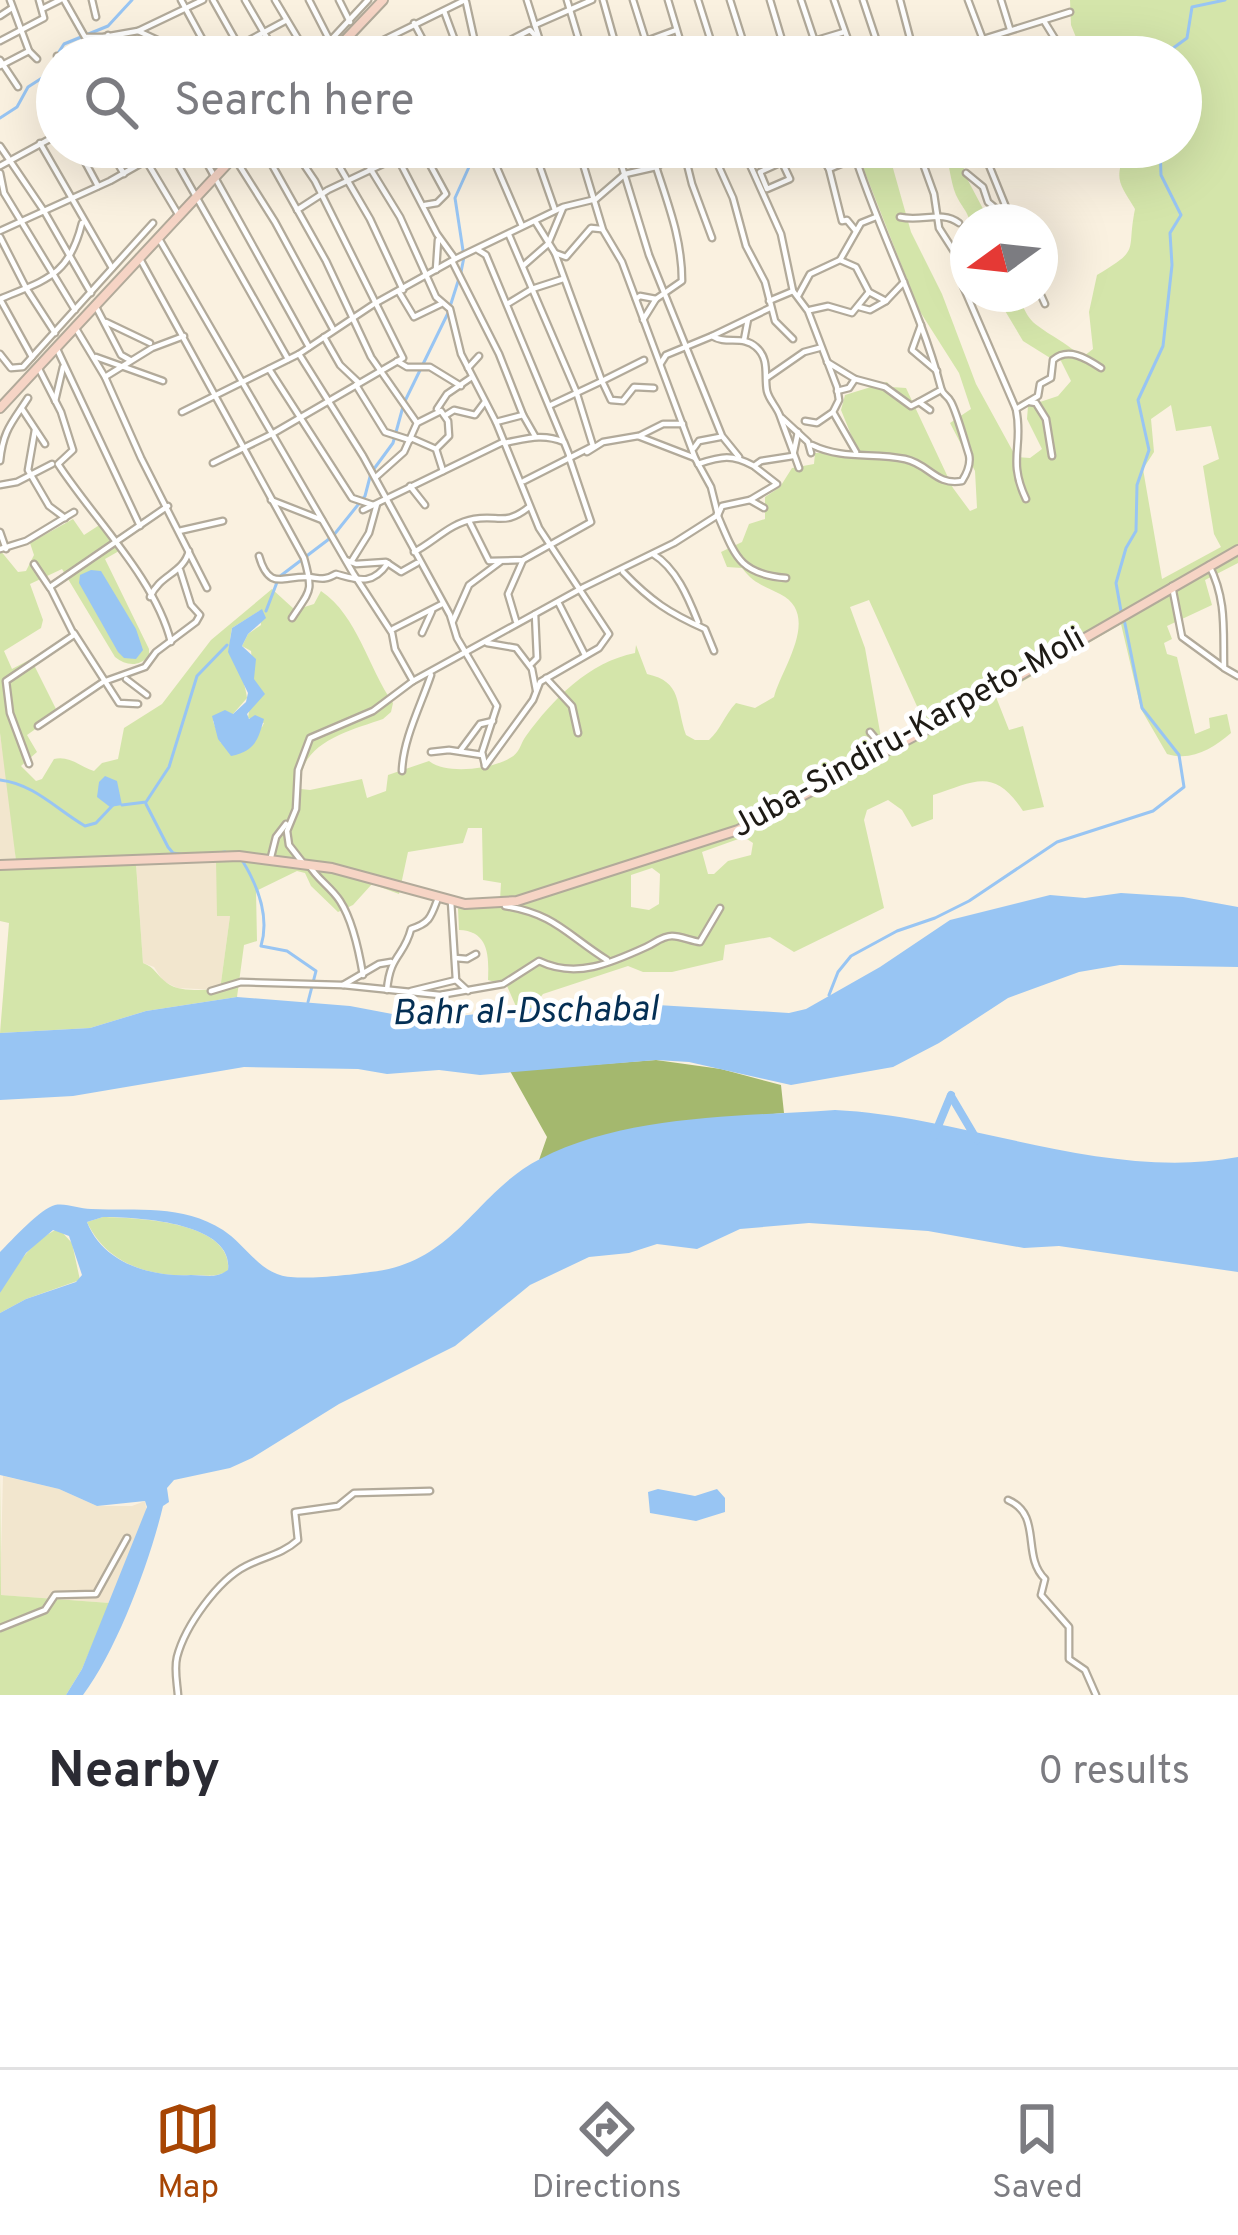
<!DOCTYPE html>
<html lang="en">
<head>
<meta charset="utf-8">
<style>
  :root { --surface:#fff; --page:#f7f7f7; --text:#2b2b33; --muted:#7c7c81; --line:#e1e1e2; --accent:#a74504 }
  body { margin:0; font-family:Overpass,sans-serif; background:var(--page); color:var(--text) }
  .compass { position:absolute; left:950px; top:204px; width:108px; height:108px; border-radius:50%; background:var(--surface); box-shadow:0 12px 48px #0002; rotate:255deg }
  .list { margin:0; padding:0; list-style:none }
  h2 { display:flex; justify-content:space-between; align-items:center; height:156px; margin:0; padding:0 48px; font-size:51px }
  h2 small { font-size:39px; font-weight:400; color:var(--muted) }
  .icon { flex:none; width:66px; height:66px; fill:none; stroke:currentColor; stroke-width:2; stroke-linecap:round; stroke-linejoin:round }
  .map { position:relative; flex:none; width:1238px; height:1695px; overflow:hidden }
  .search { position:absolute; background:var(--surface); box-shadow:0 12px 48px #0002; left:36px; right:36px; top:36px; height:132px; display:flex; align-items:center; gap:30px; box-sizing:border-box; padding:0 42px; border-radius:66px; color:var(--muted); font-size:45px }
  .sheet { height:372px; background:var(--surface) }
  nav { display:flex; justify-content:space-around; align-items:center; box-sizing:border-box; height:168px; border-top:3px solid var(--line); background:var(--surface); font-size:33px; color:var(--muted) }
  nav a { display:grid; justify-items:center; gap:6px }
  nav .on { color:var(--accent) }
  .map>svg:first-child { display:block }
</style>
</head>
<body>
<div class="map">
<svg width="1238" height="1695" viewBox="0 0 1238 1695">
  <rect width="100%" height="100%" fill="#faf1e0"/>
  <!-- built -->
  <g fill="#f2e6ce">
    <polygon points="0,733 11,807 16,862 0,862"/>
    <polygon points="217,859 217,915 230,916 220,990 177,988 163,981 154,967 143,963 136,863"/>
    <polygon points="3,1476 59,1489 97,1506 132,1506 145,1501 147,1514 110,1603 0,1595"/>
  </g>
  <!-- green -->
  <g fill="#d4e5aa" fill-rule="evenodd">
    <path d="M1070,0H1238V563L1205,580L1212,605L1167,626L1172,639L1164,643L1167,654L1177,657L1195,734L1210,728L1209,718L1227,714L1231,733C1213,748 1192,762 1167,754L1141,709L1121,624L996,697L1009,730L1023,726L1044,807L1023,811C994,767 976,781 933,795V819L912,827L902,810L888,800L867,810L864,820L884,908L794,952L770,937L725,945L723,960L672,972H643L628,966L543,994L532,1008L518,1011L507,986L488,980C489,956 489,931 459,930L458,909L464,899L500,900L501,883L483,880L482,828H468L463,843L408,852L399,894L372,884L353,905L338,912L311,886L305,873L297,871L256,891L257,941L244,945L237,997L146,1011L90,1028L0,1033L9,923L0,921V862L16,861L0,733V550L18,572L26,571L34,555L30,543L73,519L84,535L101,524L119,551L105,559L149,649V656C139,667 126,666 115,657L62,569L30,584L43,620L41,628L4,651L12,669L31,659L58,713L27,735L37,752L21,766L36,781L42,779L54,759C69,755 81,767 94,771L102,763L118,759L124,728L162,704L211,640L272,589L295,610L314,604L321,591C358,616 368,668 393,703L391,712L383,719C349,731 296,743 301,789L310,790L362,779L367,798L386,791L388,775L429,761C446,775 492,769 510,758C520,753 520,744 526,736C553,699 589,662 635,653L636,645L647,674C683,682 675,703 686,735L695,740H709C721,729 724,716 736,703L755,708L774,697C781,669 822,615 780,594C763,585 754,584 742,568L727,567L721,552L742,542L749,524L765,519V497L780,487L792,468L814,464L815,453L858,452L841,410L845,395L887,382L891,387L906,388L953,488L970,511L977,508L975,471L950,423L971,409L959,373L919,310L855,147H887L911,232L942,294L976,384L1016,457L1030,458L1042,449L1027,419L1028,406L1058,396L1071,381L1060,359L1055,361L1023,341L995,294C1031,294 1016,310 1038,326C1051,336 1065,342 1078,354L1084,356L1093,349L1089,312L1097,275C1142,248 1126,253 1135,209C1118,181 1114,180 1127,147H1181V57H1084L1071,25ZM1171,405L1176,431L1211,426L1219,459L1203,466L1214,534L1221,547L1162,579L1143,469L1154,452L1151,419ZM869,600L925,724L882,743L865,648L850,607ZM259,611L261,625L248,634L242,646L251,651L254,680L248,718L264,723L262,727L221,743L213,721L233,714L247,698C243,664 224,665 232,628ZM744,837L753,843L751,855L728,861L714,874H708L702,852ZM216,859L217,916H230L220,990C204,989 180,993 167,983C156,975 156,968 143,963L136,864ZM652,868L660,874L659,904L649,910L631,907V875Z"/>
    <path d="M943,147H956L958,155L968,157L963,171L990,222H970C967,210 961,206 956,195C950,181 950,163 943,147Z"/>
    <path d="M103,1217C136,1218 234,1221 228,1271C215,1278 205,1275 191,1275C148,1277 106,1263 87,1222Z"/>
    <path d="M59,1229L72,1243L80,1280L26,1299L0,1313C0,1307 0,1300 0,1293C6,1274 39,1234 59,1229Z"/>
    <polygon points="0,1475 1,1595 110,1603 82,1669 66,1695 0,1695"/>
  </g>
  <!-- forest -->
  <path fill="#a4b86e" d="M656,1060L721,1069L781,1085L784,1113C700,1121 617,1125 539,1160L547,1137L510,1071Z"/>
  <!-- water -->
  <g fill="#98c5f3" fill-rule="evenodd">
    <polygon points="91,570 101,571 136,629 143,650 136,659 124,658 118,652 79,583 80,575"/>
    <path d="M262,609L266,618L248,634L242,646L256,659L254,679L265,694L247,714L249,719L255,715L264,719C258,740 255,751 231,756L218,739L212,716L225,710L233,714L246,702L248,693L228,652L232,628Z"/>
    <polygon points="105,776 117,781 122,805 110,807 97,797 99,782"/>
    <polygon points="1121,893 1183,897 1238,907 1238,967 1120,965 1079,972 1008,998 939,1043 893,1067 791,1085 689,1062 656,1060 480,1075 439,1070 387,1074 358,1069 244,1067 73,1096 0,1100 0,1033 90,1028 146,1011 237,997 350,1006 424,1020 592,1001 789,1013 806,1009 880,967 950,920 1050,895 1085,898"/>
    <path d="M835,1110C965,1116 1106,1182 1238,1157V1272L1059,1246L1024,1248L928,1231L809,1223L740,1229L697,1249L657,1244L629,1253L589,1257L530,1285L455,1346L339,1404L252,1458L230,1468L174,1480L167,1488L169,1502L163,1506C150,1561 117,1650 83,1695H66L82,1669L147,1507L145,1501L97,1506L59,1489L0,1475V1313L26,1299L76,1282L82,1275L69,1236L53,1230L26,1253L0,1293V1252C11,1241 41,1208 55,1205C67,1203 79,1209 91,1209C137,1211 182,1204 223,1230C243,1243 257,1268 280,1275C298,1281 350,1275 370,1272C456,1263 474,1193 540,1159C627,1114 739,1117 835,1110ZM103,1217C136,1217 234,1222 228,1270C215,1279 206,1275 191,1275C150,1277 103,1263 87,1222Z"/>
    <polygon points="658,1489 695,1496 717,1489 725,1498 725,1512 696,1521 650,1513 648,1492"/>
  </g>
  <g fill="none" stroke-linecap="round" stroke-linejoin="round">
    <!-- stream -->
    <g stroke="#98c5f3" stroke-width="3">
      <polyline points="1161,57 1187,38 1192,7 1225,0"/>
      <polyline points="0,118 17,107 28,87 42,78 64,44 108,26 132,0"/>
      <polyline points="266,611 279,577 333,536 365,496 371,473 393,443 404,403 448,313 461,272 464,257 455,198 478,147"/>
      <polyline points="1121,611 1116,583 1126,548 1136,531 1137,485 1149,450 1138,400 1163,346 1172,265 1170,233 1181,215 1161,175 1160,147"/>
      <path d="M0,780C34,784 56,809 85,826L96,823L113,805"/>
      <polyline points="146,804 168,847 173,853 185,855"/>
      <polyline points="122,805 146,802 169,767 197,676 227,645"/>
      <polyline points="213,854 225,852"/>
      <path d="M242,860C258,886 270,916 261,946L287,951L316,971L308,1002"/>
      <polyline points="829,995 838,972 851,956 897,931 935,918 969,901 1057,842 1153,811 1184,787 1179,755 1142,708 1124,619"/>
    </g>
    <!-- river -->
    <g stroke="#98c5f3" stroke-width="8">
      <polyline points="951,1096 977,1140"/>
      <polyline points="934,1136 951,1095"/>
    </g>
    <!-- minor casing -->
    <g stroke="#b2aa9a" stroke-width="9">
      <g id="minor">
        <polyline points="10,0 29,51 37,59"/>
        <polyline points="64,0 85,37 104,37 88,53 90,57"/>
        <polyline points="92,0 96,17"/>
        <polyline points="181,0 212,57"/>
        <polyline points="213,0 245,57"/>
        <polyline points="245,0 278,57"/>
        <polyline points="275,0 309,57"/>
        <polyline points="309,0 330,41"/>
        <polyline points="339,0 350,22"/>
        <polyline points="527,0 545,57"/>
        <polyline points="567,0 584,57"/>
        <polyline points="603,0 619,57"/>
        <polyline points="633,0 651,57"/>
        <polyline points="668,0 685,57"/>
        <polyline points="698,0 716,57"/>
        <polyline points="730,0 748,57"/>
        <polyline points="770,0 787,57"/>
        <polyline points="801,0 820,57"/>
        <polyline points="834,0 854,57"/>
        <polyline points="863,0 882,57"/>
        <polyline points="900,0 915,57"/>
        <polyline points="968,0 982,37"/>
        <polyline points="1001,0 1010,29"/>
        <polyline points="466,2 477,52 470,57"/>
        <polyline points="44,8 60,0"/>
        <polyline points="444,11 461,57"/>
        <polyline points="0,16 12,8"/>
        <polyline points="1044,21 1065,55 1073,57"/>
        <polyline points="414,23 432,57"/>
        <polyline points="535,25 592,0"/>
        <polyline points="138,31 175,48 181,57"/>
        <polyline points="108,35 120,57"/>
        <polyline points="104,37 138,31 203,0"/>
        <polyline points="389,38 399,57"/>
        <polyline points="0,41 44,18 39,0"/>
        <polyline points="478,44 503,44 530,30 540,41"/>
        <polyline points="503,44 508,50 535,57"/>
        <polyline points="784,50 844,32"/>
        <polyline points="57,56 58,57"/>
        <polyline points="218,57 285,21"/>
        <polyline points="315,57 368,0"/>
        <polyline points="349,57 465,0"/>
        <polyline points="603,57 676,30"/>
        <polyline points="926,57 1070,12"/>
        <polyline points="0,60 18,87"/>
        <polyline points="0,66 29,51"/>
        <polyline points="40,143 112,268"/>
        <polyline points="0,146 44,211 91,293"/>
        <polyline points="77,147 98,186"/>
        <polyline points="108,147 124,174"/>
        <polyline points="138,147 178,214"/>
        <polyline points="168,147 288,359"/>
        <polyline points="198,147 309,347"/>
        <polyline points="262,147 326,261 371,357 417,423"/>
        <polyline points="328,147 370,219 403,290"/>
        <polyline points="357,147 400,217 436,297 450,309 461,354 496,422 539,528 609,634 599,648 540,682 533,700 485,766"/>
        <polyline points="392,147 437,234 455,259"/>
        <polyline points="452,147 457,153"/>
        <polyline points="488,147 522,226"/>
        <polyline points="493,147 518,157 535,147"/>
        <polyline points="578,147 603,230 622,262 695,458 711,487 718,515"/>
        <polyline points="616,147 649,255 722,436 739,457"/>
        <path d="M650,147C663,193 682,232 682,281L656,299"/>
        <polyline points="710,147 733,198 746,246 765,282 775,321 793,339"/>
        <polyline points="742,147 781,234 793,291 808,311 837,387 839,400 833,412 856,452"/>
        <polyline points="784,147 800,160 818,155"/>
        <polyline points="816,147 829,169 842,221 847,220 856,231"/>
        <path d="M917,147L934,194L939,228L955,253L963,286L1016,409L1038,396L1040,384L1051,378L1053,360C1068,347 1086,358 1101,368"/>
        <polyline points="1116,147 1121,156 1133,161"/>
        <polyline points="421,148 446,194 437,203 425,205"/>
        <polyline points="534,150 555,210"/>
        <polyline points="684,152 692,184 712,238"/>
        <polyline points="984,153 1012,222"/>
        <polyline points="234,157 275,222 333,329"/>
        <polygon points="782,162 790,179 767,189 760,172"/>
        <polyline points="0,166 57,135"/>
        <polyline points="829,169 855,158"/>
        <polyline points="0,173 4,193 75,310"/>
        <polyline points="966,173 983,187 988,202 1012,222"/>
        <polyline points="297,210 328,190 419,147"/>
        <path d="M900,217C922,222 942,210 959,223"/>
        <polyline points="535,221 555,253 602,381 551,405"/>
        <polyline points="966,226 968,226"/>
        <polyline points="0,231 110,181 170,147"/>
        <polyline points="509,235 576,391 593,446 524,481"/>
        <polyline points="0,237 26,288 55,333"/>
        <polyline points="158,237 353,573 392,633 395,649 413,681"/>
        <polyline points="478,250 486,255 563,440"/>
        <polyline points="555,253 566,257 591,228 601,229"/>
        <path d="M139,257L304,558C314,593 310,590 292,618"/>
        <polyline points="840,260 861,223 876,217"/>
        <polyline points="452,261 499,354 523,415"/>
        <polyline points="524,265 548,244 563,208"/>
        <polyline points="436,270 438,240"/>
        <polyline points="399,292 414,317 441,304"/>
        <polyline points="1040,293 1045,304"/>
        <polyline points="798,296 810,274 840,260 856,267 869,292 886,301 904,282"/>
        <path d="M0,299C47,279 69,276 82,223"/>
        <polyline points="0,299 32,357"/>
        <polyline points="636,299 640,296 656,299 643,320"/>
        <polyline points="769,301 793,291"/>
        <polyline points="509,303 532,289 563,279"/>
        <polyline points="95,305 121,355 130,360"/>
        <polyline points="859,307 870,310 886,301"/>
        <polyline points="810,310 828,306 852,313 869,292"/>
        <polyline points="106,322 150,343"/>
        <polyline points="921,325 912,350 937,371"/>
        <polyline points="75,327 105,377 141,458 207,588"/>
        <polyline points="712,336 770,308"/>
        <polyline points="324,337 340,365 359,383"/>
        <polyline points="744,340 748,319"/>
        <polyline points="56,347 140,526"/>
        <polyline points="0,354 11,368 23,367 153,223"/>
        <polyline points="299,354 363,456 450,615 457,638 497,706 482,752 485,765"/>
        <polyline points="96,357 163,381"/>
        <polyline points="644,360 602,381 611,400 623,401 634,387 654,388"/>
        <polyline points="397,361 407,367 430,367 461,386"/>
        <polyline points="827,362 855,379 885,387 911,406 919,402 930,410"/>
        <path d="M661,363L666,355L712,336C726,345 743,335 756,347C770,359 764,376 767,391C769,400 777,407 780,416C786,433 793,451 799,468"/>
        <path d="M38,367L61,412L73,450L58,464C93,518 155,578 171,642"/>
        <polyline points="468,368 479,356"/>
        <polyline points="269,369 352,498 373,505"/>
        <polyline points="105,377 152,348 184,336"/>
        <polyline points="768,377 804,352 819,348"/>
        <polyline points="356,385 385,432 410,440"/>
        <polyline points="837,391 849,388 855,379"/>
        <polyline points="55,401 63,367"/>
        <polyline points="919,402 939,391"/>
        <polyline points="1030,402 1036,403 1046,419 1052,456"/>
        <polyline points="22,409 45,444"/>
        <polyline points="437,409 447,394 472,377"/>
        <path d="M1016,409C1024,446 1007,459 1026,499"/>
        <polyline points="182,412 299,354 374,304 455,259 563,207 596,199 625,174 656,167 683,150 700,147"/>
        <polyline points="446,415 454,410 475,415 484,403"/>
        <polyline points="782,418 808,442 811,453"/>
        <polyline points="805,421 817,423 833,412"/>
        <polyline points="496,422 523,415 535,436"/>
        <polyline points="35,430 28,470 49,506 65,518"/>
        <polyline points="639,436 663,424 683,424"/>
        <polyline points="411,438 436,449 443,471"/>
        <path d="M504,443C526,439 542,433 564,442L570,457"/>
        <path d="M812,445C843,460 873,452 905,459C929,464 936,486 962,481C967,473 971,464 969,455C965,443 957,413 951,402C947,394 943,396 941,388C920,307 877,229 852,147"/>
        <polyline points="694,448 699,441 720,437"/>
        <polyline points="587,452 603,442 638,436 695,458"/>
        <path d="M0,461C3,430 12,423 28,398"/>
        <polyline points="213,463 272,434 403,358 315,181 292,147"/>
        <path d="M698,464C722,456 732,454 754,466L761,461L793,456L798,432"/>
        <polyline points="376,477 404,452 417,423 441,411 448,421 449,436 436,449"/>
        <polyline points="0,485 17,482 52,464"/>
        <polyline points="410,486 425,505"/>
        <polyline points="271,500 322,520"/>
        <polyline points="750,500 777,484 755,467"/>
        <polyline points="363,510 503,442"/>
        <path d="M717,514C735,555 738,574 786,578"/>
        <polyline points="469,521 489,561 523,560 591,522 569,457"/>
        <polyline points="179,531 223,521"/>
        <polyline points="0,532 6,549"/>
        <polyline points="0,549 26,541 74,512"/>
        <path d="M414,552C434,542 450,523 474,519C500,515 505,526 529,507"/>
        <path d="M653,554C676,568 688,597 698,622"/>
        <path d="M259,556C269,591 283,576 307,577C321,578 324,581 336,574C359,580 372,586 388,563"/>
        <polyline points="346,560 356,564 386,562 401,572 417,563"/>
        <polyline points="351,562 369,533 377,504"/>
        <polyline points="34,564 50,588"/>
        <path d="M1209,565C1227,600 1223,630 1224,668L1238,676"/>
        <path d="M623,572C651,601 669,613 705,629L714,651"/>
        <polyline points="1172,586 1182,637 1223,667"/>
        <path d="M150,597C160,574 183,574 189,551"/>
        <polyline points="558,602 585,655"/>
        <polyline points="453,621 469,585 500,562"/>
        <polyline points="516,621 508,594 523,560"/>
        <polyline points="393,629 442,604"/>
        <polyline points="74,633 119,703 138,704"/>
        <polyline points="422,633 432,611"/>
        <polyline points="487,643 516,648 532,669 536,690"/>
        <polyline points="530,665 537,658 535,614"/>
        <polyline points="546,678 572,706 578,733"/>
        <polyline points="126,679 147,695"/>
        <polyline points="38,726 103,682 145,667 156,652 196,622 200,615 191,605 180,570"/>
        <polyline points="870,732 885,750"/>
        <polyline points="460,751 480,724 493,721"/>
        <polyline points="431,752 449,750 482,755"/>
        <polyline points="29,764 10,713 6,681 74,635 50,587 168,506"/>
        <path d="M402,771C403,739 421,705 431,675"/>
        <polyline points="271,857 276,837 286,824"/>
        <polyline points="303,863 289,845 287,831 296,809 298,770 310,738 373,711 413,681 584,587 674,543 718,515 722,506 750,500 764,508"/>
        <path d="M309,865C317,879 331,887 340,901C353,921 359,951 363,975"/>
        <polyline points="451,901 456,980 468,991"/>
        <path d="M505,906C555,914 567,935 607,960"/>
        <polyline points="455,958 467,959 476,954"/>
        <polyline points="343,985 379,964 391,962"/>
        <path d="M387,990C390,954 404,957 411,929C430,923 431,917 438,898"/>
        <path d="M211,991L241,982L343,985L440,995L503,984L539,961C576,979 611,963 646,947C655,943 662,936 672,936C681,936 691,941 700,942L720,908"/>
        <polyline points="411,991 456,980"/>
        <path d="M1008,1500C1043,1515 1021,1556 1045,1579L1041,1595L1069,1627V1659L1085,1670L1096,1695"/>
        <polyline points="0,1628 45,1610 55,1595 96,1594 127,1538"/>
        <path d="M178,1695C177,1682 174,1669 177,1657C185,1626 218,1580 246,1566C265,1556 281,1555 298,1540L295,1512L338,1506L354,1493L430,1491"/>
      </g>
    </g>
    <!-- secondary casing -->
    <g stroke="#b2aa9a" stroke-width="12">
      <g id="secondary">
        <polyline points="329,57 383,0"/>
        <polyline points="0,408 243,147"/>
        <polyline points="0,865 239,856 332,868 465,904 517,901 738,830 920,733 1238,550"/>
      </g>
    </g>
    <!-- minor -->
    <use href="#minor" stroke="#fff" stroke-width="4.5"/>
    <!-- secondary -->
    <use href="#secondary" stroke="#f6d4c5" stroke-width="8"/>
  </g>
  <g text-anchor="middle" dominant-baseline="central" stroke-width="10" stroke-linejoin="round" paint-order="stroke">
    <!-- street labels -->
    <g font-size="33" fill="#1e1b15" stroke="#fff">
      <text transform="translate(909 734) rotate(-29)">Juba-Sindiru-Karpeto-Moli</text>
    </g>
    <!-- water labels -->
    <g font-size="36" font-style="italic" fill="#042f54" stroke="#fff">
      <text transform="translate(525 1013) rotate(-1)">Bahr al-Dschabal</text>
    </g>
  </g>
</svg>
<svg class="compass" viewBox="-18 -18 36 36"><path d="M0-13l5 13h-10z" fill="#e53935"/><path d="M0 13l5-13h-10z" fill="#7c7c81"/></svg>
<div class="search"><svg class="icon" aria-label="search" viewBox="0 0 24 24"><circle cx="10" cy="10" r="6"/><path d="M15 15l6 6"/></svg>Search here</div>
</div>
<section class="sheet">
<h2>Nearby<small>0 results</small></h2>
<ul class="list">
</ul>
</section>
<nav>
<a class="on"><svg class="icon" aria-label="map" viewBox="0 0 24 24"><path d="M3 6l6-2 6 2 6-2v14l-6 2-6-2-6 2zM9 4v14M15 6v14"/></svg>Map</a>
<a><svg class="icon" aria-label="directions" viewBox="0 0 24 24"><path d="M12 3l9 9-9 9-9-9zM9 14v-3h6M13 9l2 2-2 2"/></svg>Directions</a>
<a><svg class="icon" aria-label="saved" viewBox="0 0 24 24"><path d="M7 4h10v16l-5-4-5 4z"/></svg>Saved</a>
</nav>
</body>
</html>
